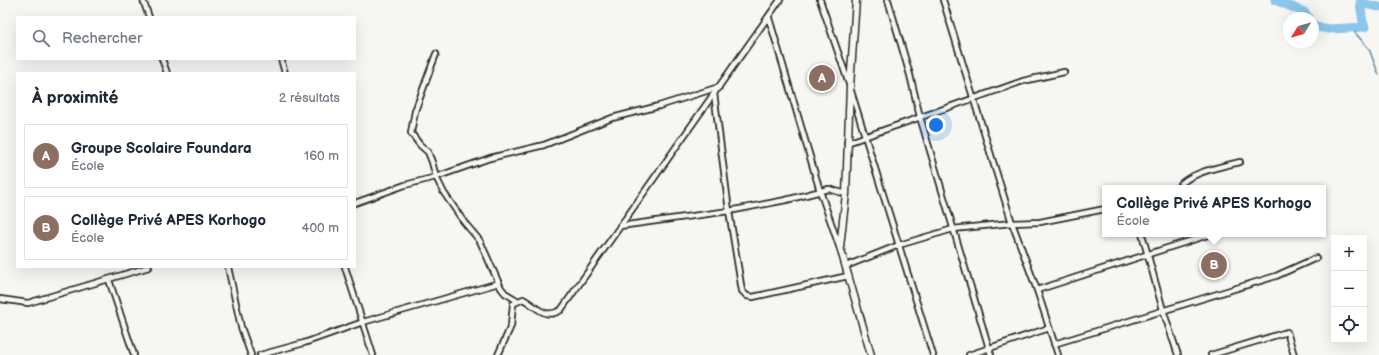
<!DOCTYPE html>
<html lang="fr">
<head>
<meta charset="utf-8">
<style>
  :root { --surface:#fff; --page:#f6f6f7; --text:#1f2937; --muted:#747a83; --line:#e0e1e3; --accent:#2b2b2b }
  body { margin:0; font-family:"Balsamiq Sans",sans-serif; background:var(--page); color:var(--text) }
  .controls { position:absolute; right:12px; bottom:12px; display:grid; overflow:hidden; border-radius:0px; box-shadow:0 4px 16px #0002 }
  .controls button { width:36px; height:36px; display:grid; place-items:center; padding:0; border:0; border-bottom:1px solid var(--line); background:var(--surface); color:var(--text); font:20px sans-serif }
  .compass { position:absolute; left:1283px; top:12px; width:36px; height:36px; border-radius:50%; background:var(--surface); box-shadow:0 4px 16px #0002; rotate:233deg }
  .you { position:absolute; left:936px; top:125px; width:14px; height:14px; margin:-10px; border:3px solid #fff; border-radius:50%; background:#1a73e8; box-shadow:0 0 0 6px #1a73e833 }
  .badge { display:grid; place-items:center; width:26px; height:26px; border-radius:50%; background:var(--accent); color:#fff; font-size:13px; font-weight:700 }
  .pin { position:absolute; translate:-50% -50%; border:2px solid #fff; box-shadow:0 1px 4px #0006 }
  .popup { position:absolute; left:1102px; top:185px; width:224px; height:52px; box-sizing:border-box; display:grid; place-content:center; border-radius:0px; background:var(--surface); filter:drop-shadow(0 1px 3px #0005); font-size:13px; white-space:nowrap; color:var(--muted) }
  .popup b { font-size:15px; color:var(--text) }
  .popup::after { content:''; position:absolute; left:50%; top:100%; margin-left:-8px; border:8px solid transparent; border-top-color:var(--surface) }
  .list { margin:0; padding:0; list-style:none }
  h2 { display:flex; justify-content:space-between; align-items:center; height:52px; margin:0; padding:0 16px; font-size:17px }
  h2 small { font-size:13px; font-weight:400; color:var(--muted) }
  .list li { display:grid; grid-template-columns:26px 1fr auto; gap:12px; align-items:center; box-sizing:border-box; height:64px; margin:0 8px 8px; padding:0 8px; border:1px solid var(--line); border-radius:0px }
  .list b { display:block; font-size:15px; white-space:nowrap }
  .list p { margin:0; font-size:13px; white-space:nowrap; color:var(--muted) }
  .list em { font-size:13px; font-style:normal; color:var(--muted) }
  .icon { flex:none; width:22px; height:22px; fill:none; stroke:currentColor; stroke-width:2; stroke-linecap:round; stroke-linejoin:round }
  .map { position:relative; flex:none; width:1379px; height:355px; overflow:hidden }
  .search { position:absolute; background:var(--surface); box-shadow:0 4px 16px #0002; left:16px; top:16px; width:340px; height:44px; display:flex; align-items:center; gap:10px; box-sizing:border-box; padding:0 14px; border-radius:0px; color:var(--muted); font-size:15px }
  .panel { position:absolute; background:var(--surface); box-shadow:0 4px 16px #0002; left:16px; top:72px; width:340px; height:196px; border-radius:0px }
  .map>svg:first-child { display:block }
</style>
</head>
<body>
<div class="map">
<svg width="1379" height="355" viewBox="0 0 1379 355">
  <rect width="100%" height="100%" fill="#f6f6f2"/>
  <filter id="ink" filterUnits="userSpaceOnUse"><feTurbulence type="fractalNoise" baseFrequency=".025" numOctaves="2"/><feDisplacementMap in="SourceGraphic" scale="8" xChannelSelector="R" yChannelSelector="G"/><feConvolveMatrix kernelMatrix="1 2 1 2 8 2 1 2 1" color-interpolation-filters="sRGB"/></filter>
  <g filter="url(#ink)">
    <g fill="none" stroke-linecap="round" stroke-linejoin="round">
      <!-- stream -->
      <polyline stroke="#65889e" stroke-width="1.5" points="1351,28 1369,49 1379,75"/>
      <!-- river -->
      <g stroke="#8cc6eb" stroke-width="9">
        <polyline points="1275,0 1304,12 1309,18"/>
        <polyline points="1313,24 1316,27 1330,29 1365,27 1363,22 1360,3 1379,7"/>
      </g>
      <!-- minor casing -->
      <g stroke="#2b2b2b" stroke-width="8">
        <g id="minor">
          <polyline points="143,0 149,17"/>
          <polyline points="820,0 849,84"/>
          <polyline points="888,0 910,75 920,117 991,355"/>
          <polyline points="943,0 1012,223 1037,290 1058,355"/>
          <polyline points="769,18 820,191 839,246"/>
          <polyline points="436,54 415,111 411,133 420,145 428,152 432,162 436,177 444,193 464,222 480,241 501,288 505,293 518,301"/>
          <polyline points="162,59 167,73"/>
          <polyline points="281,59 285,73"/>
          <polyline points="851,91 933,355"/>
          <polyline points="714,93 729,211 742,291 747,296 753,297 848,276"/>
          <polyline points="847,143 1023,81 1064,72"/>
          <path d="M1178,188C1186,173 1224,166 1240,162"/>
          <polyline points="355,203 405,185 436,177 490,158 544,145 612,118 659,106 719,87"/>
          <polyline points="620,226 729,211 786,200 829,189 846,194"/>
          <polyline points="1142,234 1163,310 1178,355"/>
          <polyline points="846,266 899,245 953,229 1012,223 1040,222 1105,209"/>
          <polyline points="228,267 241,327 251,355"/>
          <polyline points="345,267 373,355"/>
          <polyline points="109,280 134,355"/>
          <polyline points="1037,290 1211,234"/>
          <polyline points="0,299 28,303 149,267"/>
          <polyline points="1054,344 1276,276 1316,258"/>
          <polyline points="260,355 304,343 363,322 499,283"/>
          <path d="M498,355L511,326L513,304L523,299C538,307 544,320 561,310L780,0"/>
          <polyline points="969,355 1049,328"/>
          <polyline points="1211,355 1287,332 1294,355"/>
        </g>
      </g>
      <!-- tertiary casing -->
      <g stroke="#2b2b2b" stroke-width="9">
        <polyline id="tertiary" points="856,0 850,86 846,194 840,247 871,355"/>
      </g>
      <!-- minor -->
      <use href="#minor" stroke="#f6f6f2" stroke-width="4.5"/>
      <!-- tertiary -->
      <use href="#tertiary" stroke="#f6f6f2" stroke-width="6"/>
    </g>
  </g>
</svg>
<div class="controls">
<button>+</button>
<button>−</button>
<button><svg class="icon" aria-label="locate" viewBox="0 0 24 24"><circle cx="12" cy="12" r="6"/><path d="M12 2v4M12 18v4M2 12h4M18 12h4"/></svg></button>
</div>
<svg class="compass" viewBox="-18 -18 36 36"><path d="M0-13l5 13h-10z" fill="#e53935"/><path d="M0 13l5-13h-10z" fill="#747a83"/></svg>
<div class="you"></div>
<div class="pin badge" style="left:822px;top:78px;background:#8d6e63">A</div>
<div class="pin badge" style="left:1214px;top:265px;background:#8d6e63">B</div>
<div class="popup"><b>Collège Privé APES Korhogo</b>École</div>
<div class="search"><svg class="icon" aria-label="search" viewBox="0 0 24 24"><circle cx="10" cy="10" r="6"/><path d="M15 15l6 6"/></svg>Rechercher</div>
<section class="panel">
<h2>À proximité<small>2 résultats</small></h2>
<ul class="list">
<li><span class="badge" style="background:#8d6e63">A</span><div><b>Groupe Scolaire Foundara</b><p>École</p></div><em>160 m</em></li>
<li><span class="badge" style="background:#8d6e63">B</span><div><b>Collège Privé APES Korhogo</b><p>École</p></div><em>400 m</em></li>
</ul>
</section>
</div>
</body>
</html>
